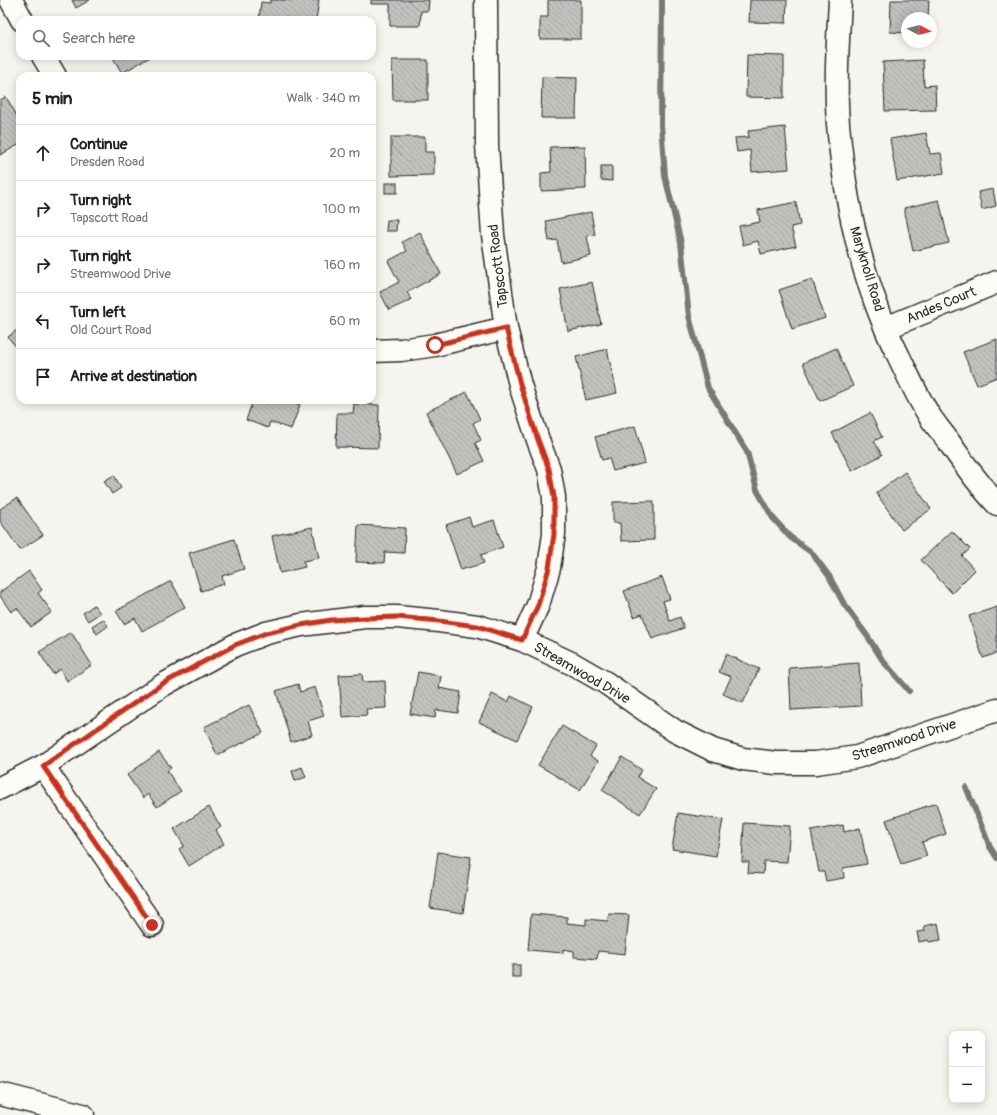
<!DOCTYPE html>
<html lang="en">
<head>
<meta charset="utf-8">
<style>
  :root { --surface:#fff; --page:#f2f2f2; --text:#202124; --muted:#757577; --line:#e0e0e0 }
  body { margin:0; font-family:Pangolin,sans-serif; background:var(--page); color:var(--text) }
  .controls { position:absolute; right:12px; bottom:12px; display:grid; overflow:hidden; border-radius:8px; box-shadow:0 2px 10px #0003 }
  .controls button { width:36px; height:36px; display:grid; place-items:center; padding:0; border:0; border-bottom:1px solid var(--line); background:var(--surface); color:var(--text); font:20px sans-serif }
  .compass { position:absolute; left:901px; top:12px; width:36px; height:36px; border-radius:50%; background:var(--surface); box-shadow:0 2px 10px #0003; rotate:97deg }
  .stop { position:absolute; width:12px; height:12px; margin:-9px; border:3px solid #c8321e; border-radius:50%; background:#fff }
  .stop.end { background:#c8321e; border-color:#fff; box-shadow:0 1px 4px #0008 }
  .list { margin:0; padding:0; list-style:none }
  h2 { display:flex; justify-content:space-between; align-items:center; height:52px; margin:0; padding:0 16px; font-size:17px }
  h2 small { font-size:13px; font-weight:400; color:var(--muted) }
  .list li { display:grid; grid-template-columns:26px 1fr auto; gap:12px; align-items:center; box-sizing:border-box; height:56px; padding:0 16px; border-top:1px solid var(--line) }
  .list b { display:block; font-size:15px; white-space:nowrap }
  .list p { margin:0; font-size:13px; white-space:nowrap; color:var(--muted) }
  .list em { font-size:13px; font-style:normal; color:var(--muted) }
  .icon { flex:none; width:22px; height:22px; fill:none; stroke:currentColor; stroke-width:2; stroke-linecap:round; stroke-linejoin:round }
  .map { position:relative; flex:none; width:997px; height:1115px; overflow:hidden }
  .search { position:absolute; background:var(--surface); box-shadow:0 2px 10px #0003; left:16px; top:16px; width:360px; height:44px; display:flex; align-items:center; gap:10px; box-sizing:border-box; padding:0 14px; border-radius:12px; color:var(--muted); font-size:15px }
  .panel { position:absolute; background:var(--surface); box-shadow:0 2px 10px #0003; left:16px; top:72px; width:360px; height:332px; border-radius:12px }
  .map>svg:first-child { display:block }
</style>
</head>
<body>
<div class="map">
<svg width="997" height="1115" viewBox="0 0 997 1115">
  <defs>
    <pattern id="building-back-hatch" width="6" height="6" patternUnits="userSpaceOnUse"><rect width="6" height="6" fill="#c2c1be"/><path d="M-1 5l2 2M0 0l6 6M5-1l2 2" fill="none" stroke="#a7a6a3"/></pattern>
  </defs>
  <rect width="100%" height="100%" fill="#f5f4ef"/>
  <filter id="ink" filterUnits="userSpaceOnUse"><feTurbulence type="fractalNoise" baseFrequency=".025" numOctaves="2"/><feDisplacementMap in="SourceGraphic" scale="8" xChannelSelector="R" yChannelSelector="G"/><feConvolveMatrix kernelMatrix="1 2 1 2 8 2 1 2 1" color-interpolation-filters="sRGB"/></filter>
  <g filter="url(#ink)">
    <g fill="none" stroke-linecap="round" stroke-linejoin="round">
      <!-- stream -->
      <g stroke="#797877" stroke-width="6">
        <polyline points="662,0 661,125 665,176 681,243 689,316 708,388 747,452 757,490 773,518 790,537 811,552 829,576 844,604 868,637 883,661 909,691"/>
        <polyline points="966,787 990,847 997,858"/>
      </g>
    </g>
    <!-- building -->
    <g fill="url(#building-back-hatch)" stroke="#2b2b2b">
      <polygon points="72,0 90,0 76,8"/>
      <polygon points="270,0 319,0 316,20 259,20 261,2 270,3"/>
      <polygon points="371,0 429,0 428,11 421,11 420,26 390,26 390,4 371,4"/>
      <polygon points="548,0 581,0 581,39 540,39 540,17 548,17"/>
      <polygon points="750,0 787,0 786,23 749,22"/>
      <polygon points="891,0 929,0 928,18 907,18 907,33 890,32"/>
      <polygon points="747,55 784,56 784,98 746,97"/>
      <polygon points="112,56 152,56 122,73"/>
      <polygon points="392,60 428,60 428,100 393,100"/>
      <polygon points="923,60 924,86 935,85 936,110 885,111 883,62"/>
      <polygon points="542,77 577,78 576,118 541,118"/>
      <polygon points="6,97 20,121 20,144 0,155 0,100"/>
      <polygon points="785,127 789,169 752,172 750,150 737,152 735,138 749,137 748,131"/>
      <polygon points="926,133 930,154 941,153 944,173 897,181 890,139"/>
      <polygon points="391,137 425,137 425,152 434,152 434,175 391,176"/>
      <polygon points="585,146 586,189 541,191 541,173 551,172 550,147"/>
      <polygon points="601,166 612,166 612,181 601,180"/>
      <rect x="385" y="183" width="12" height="10"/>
      <polygon points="993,189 996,206 982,210 978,192"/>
      <polygon points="939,200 949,243 913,251 904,208"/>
      <polygon points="796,202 800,225 791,227 796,246 761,254 758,241 743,245 739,226 760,222 758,210"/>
      <polygon points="591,212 595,235 587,236 591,256 561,262 557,240 549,241 546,221"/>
      <polygon points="387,220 397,220 396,231 386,231"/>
      <polygon points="420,232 441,274 407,292 411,300 389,310 380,292 399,282 388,261 407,251 402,242"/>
      <polygon points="812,279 825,318 792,329 779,290"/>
      <polygon points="592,282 601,324 568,331 560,289"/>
      <polygon points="18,329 20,332 20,346 17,348 8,337"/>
      <polygon points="997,339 997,377 977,385 963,352"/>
      <polygon points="836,348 853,386 820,401 803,363"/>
      <polygon points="607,349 617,393 586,400 576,357"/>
      <polygon points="467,392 480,419 473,423 481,440 475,443 484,461 457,474 426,412"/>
      <polygon points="253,400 285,400 300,405 291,429 270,422 268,428 246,420"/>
      <polygon points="354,404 379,405 378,448 336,447 337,413 353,413"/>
      <polygon points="870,413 882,437 874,441 882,455 852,471 832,433"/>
      <polygon points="635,426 645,463 613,471 609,458 602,460 595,437"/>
      <polygon points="905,472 931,509 902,530 876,493"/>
      <polygon points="114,475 121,488 112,494 104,481"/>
      <polygon points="17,498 43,535 20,550 0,521 0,509"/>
      <polygon points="654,501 654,540 621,541 620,523 613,523 613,502"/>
      <polygon points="469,517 472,527 494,520 503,547 481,555 484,563 461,570 446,525"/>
      <polygon points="358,525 405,528 404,553 385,552 384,563 356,562"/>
      <polygon points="312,527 319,558 303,561 305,567 280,573 272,536"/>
      <polygon points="952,531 970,549 962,556 975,570 952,593 921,560"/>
      <polygon points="234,539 244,569 222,576 224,584 201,591 189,553"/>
      <polygon points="29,571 42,590 38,593 52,612 31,627 17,608 11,612 0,596 0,592"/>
      <polygon points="662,577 670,599 663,601 670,621 680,617 684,628 652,639 642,614 634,617 624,591"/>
      <polygon points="171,581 185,607 142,631 135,618 124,624 116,611"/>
      <polygon points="94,605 100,613 88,621 83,613"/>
      <polygon points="997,607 997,653 983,658 969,616"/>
      <polygon points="103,619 108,626 97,634 92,626"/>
      <polygon points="71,632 92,665 67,681 60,669 53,674 39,652"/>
      <polygon points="726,654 759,669 743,703 723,694 731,677 719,672"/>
      <polygon points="859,663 861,706 791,710 789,668"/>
      <polygon points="418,672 441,676 439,688 461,692 458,713 436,710 435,718 410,714"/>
      <polygon points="362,674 363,682 385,681 386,708 366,709 367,715 342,717 339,675"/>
      <polygon points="298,684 300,692 315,687 324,716 308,721 312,735 291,742 276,691"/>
      <polygon points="492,694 508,702 511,696 533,707 517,740 479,722"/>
      <polygon points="249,705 263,733 217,755 204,727"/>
      <polygon points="562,726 596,746 590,756 598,761 580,790 538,765"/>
      <polygon points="159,752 171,768 167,771 181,791 157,807 148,794 143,798 127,775"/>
      <polygon points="622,757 642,770 637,777 656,789 640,814 602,790"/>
      <polygon points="302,767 306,777 295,781 292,771"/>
      <polygon points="936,803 946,834 922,842 927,856 901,864 886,820"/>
      <polygon points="209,807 221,827 216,830 224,844 189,866 179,849 184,846 174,829"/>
      <polygon points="678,813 723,820 716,856 672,849"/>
      <polygon points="744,823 790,826 787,862 764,861 763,874 748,873 749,862 742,862"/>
      <polygon points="843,825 844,832 860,828 867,864 843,868 844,878 826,881 824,872 819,872 811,831"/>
      <polygon points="438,852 471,857 463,913 430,908"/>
      <polygon points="531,914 567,917 567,923 586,925 586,919 608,921 609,914 629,915 625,954 598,951 597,959 574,957 574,951 563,949 563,953 528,950"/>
      <polygon points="938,923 941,940 929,942 928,940 919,942 917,932 925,931 924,926"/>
      <rect x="512" y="965" width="8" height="12"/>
    </g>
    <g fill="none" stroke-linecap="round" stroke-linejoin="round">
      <!-- minor casing -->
      <g stroke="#2b2b2b" stroke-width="25">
        <g id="minor">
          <polyline points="11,0 22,20"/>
          <polyline points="486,0 487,145 493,235 506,328 520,385 538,440 549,469 554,497 554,534 549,568 538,605 522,640"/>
          <path d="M840,0C838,41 835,83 838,124C844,192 859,266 886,329C890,339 895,349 900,359C909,378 918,398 929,415C935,425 943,433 949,442C964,464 979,485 997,504"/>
          <polyline points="43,56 55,76"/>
          <polyline points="886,328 997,282"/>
          <polyline points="372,351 401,350 435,345 506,328"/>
          <polyline points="43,766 152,925"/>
          <polyline points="0,788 43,766 163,685 235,645 266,633 301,625 365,617 397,617 439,621 477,626 522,640 573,664 606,683 675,731 713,750 743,759 776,763 816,763 857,757 997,710"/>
        </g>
      </g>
      <!-- highway casing -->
      <g stroke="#2b2b2b" stroke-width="25">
        <polyline id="highway" points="0,1094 83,1115"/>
      </g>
      <!-- minor -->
      <use href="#minor" stroke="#fdfcf7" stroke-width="22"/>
      <!-- highway -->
      <use href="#highway" stroke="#fdfcf7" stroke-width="22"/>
    </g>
  </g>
  <g fill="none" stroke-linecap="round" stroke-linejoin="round" filter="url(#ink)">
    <!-- route -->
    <polyline stroke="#c8321e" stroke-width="5" points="152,925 43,766 162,684 235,645 266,633 301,625 331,620 365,618 397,617 439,621 477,626 522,640 538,605 549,568 554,534 554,497 549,469 538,440 520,384 506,328 435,345"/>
  </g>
  <g text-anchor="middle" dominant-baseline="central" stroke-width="4" stroke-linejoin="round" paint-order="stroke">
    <!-- street labels -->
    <g font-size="14" fill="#2b2b2b" stroke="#fdfcf7">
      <text transform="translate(498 266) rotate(-97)">Tapscott Road</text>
      <text transform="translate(867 269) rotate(73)">Maryknoll Road</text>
      <text transform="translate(941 305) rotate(-23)">Andes Court</text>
      <text transform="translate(582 673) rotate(30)">Streamwood Drive</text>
      <text transform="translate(904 740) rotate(-18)">Streamwood Drive</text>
    </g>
  </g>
</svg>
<div class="controls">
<button>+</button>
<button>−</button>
</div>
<svg class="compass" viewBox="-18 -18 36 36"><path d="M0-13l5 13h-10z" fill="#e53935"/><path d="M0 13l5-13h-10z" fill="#757577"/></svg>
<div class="stop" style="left:435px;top:345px"></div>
<div class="stop end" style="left:152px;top:925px"></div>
<div class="search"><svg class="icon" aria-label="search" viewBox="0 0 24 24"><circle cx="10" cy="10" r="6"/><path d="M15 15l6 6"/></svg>Search here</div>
<section class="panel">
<h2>5 min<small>Walk · 340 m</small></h2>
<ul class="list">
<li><svg class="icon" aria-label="ahead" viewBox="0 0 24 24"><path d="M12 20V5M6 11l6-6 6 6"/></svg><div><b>Continue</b><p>Dresden Road</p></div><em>20 m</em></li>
<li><svg class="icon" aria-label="right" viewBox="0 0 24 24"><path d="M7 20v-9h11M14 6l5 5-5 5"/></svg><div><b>Turn right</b><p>Tapscott Road</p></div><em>100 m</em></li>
<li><svg class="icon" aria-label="right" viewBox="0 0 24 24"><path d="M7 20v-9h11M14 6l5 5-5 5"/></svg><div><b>Turn right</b><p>Streamwood Drive</p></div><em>160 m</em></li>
<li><svg class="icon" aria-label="left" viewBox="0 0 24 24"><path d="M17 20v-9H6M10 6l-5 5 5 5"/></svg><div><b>Turn left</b><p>Old Court Road</p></div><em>60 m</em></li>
<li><svg class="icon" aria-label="arrive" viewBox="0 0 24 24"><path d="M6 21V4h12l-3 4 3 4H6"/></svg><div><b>Arrive at destination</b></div></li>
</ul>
</section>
</div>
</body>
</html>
